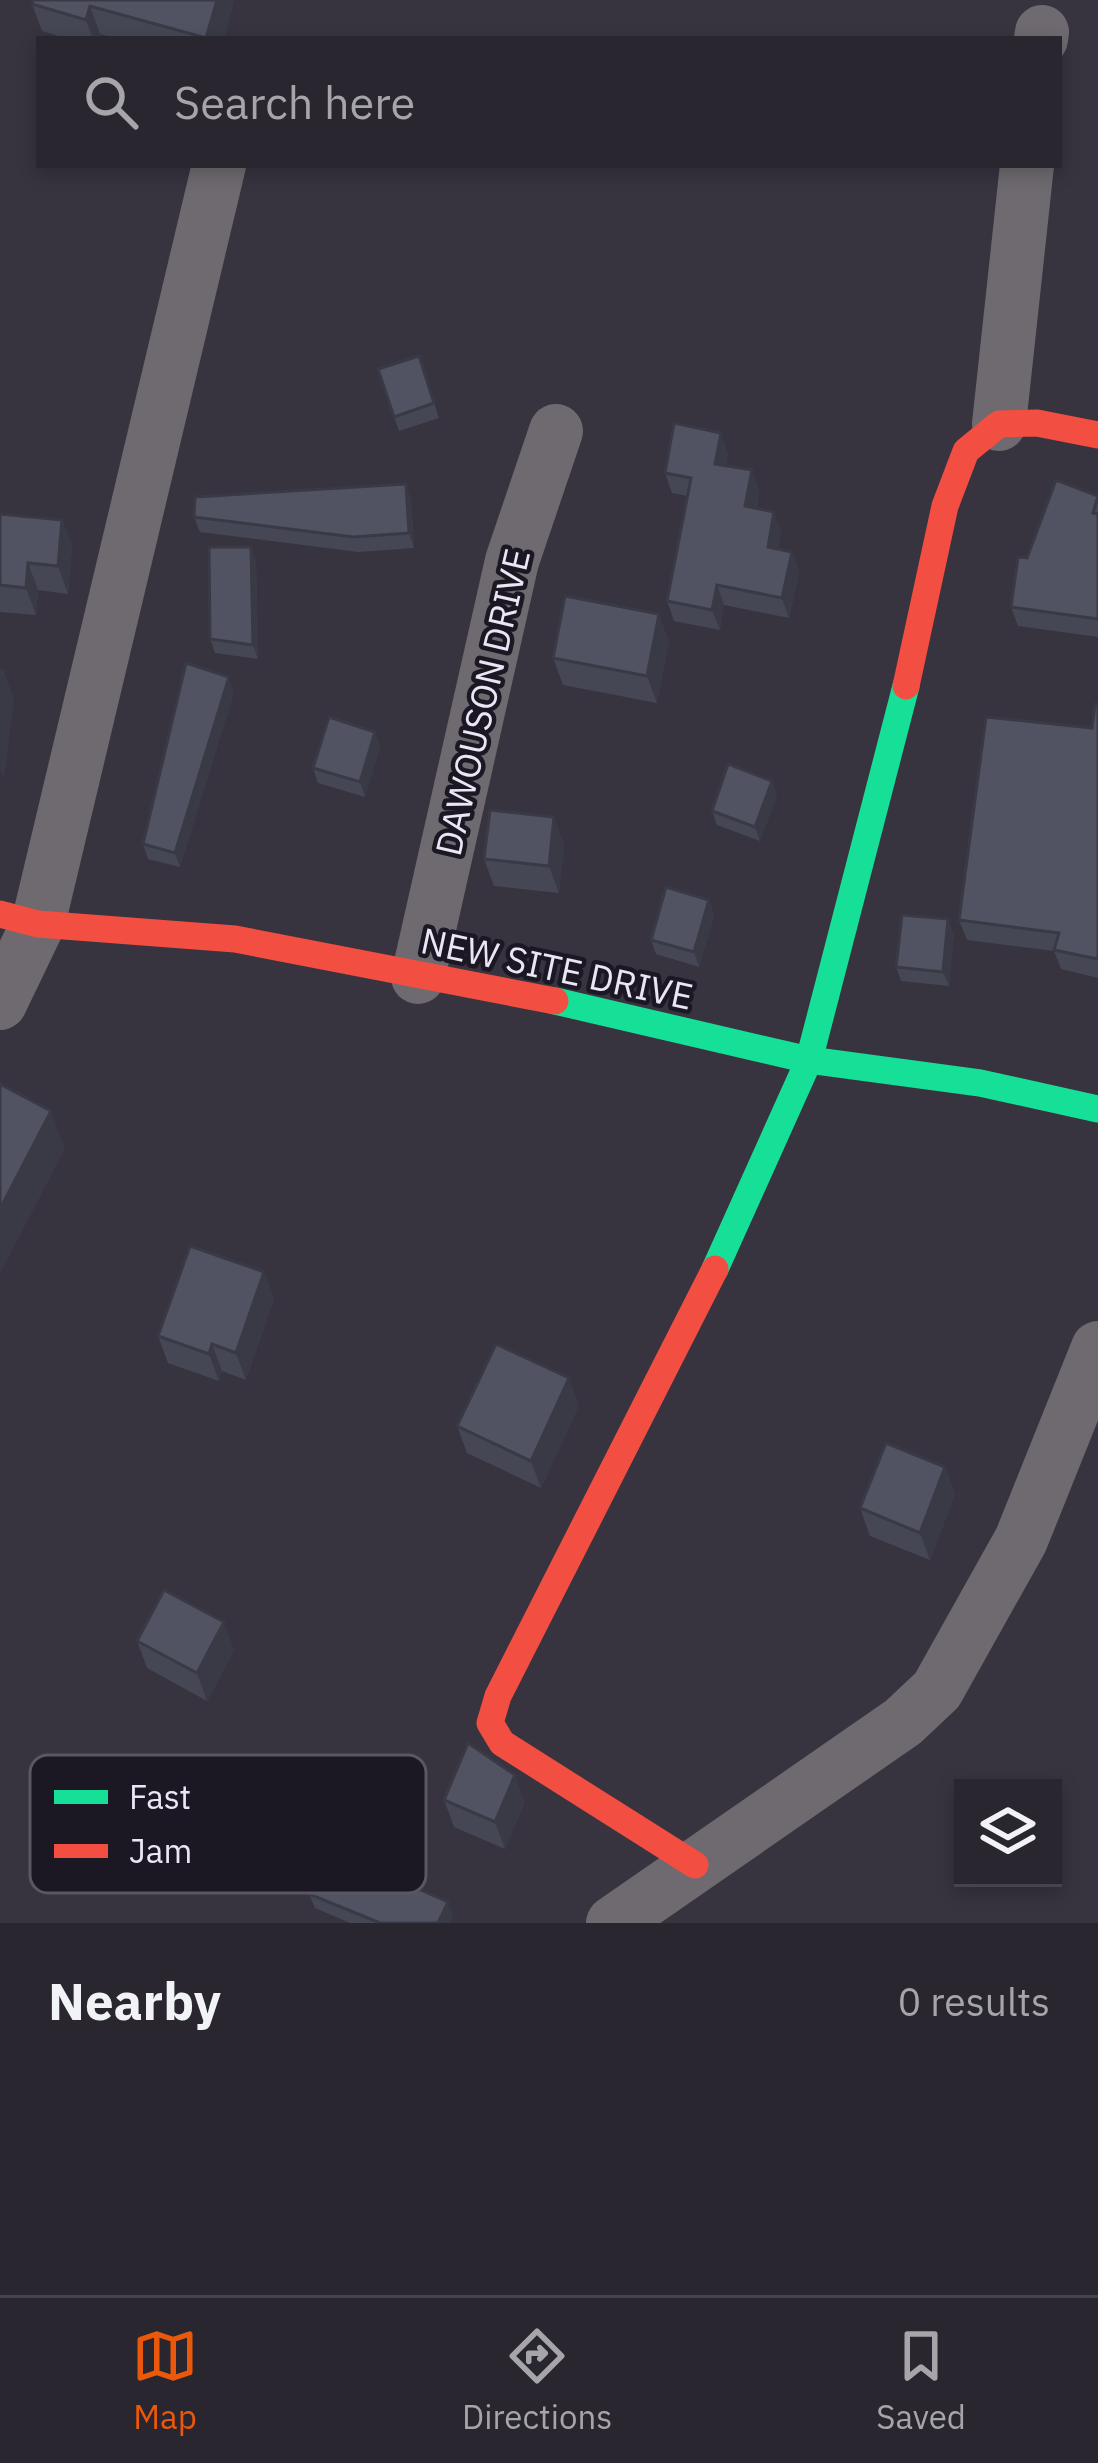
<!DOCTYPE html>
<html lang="en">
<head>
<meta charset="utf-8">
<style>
  :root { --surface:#29262f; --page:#35323b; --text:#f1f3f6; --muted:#a5a5aa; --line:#45434b; --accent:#ea580c }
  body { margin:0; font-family:"IBM Plex Sans",sans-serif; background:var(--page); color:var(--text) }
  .controls { position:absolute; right:36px; bottom:36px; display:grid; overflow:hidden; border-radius:0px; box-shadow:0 6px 18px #0003 }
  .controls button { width:108px; height:108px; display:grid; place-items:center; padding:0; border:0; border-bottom:3px solid var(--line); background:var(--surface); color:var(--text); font:60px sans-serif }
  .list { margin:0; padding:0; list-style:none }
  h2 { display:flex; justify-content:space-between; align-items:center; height:156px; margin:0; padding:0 48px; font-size:51px }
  h2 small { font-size:39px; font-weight:400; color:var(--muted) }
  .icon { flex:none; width:66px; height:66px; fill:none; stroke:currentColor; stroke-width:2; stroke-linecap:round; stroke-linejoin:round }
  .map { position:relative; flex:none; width:1098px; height:1923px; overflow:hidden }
  .search { position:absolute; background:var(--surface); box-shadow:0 6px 18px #0003; left:36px; right:36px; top:36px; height:132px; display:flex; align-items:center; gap:30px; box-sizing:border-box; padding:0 42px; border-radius:0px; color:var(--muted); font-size:45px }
  .sheet { height:372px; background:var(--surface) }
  nav { display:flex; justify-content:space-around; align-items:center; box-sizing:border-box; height:168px; border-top:3px solid var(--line); background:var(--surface); font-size:33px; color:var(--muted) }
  nav a { display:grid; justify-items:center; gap:6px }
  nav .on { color:var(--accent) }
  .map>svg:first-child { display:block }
</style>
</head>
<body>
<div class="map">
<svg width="1098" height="1923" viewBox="0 0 1098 1923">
  <rect width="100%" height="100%" fill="#37333f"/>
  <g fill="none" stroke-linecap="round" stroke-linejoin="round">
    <!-- street -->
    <g stroke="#6e6a6f" stroke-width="54">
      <polyline points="1041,39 1042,32"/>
      <polyline points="999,424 1027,165"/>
      <polyline points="418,977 512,561 556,431"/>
      <polyline points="0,1003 38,924 219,165"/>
      <polyline points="613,1923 903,1722 937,1690 1021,1540 1098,1348"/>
    </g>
    <!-- fast -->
    <g stroke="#16e098" stroke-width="27">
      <polyline points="555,1001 809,1060 980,1083 1098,1109"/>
      <polyline points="715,1269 809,1060 906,686"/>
    </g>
    <!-- jam -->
    <g stroke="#f24e42" stroke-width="27">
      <polyline points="906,686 945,506 966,451 999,424 1037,423 1098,435"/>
      <polyline points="0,914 38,924 235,939 555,1001"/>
      <polyline points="695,1865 502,1743 490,1723 498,1696 715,1269"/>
    </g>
  </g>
  <!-- wall -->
  <g fill="#464755">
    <polygon points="33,0 234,0 224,39 119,39 100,34 98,39 68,39 42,31 32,4"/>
    <polygon points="419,356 439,418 399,431 378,369"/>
    <polygon points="728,453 726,465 759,490 756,509 774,512 781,532 778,549 792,552 799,572 789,618 724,605 720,630 674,621 667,601 687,496 672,493 665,473"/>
    <polygon points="1098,496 1098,637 1018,626 1011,607 1027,558"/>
    <polygon points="411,498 414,548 358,552 200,532 194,517"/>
    <polygon points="0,514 62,520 72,547 68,594 38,590 36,615 0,612"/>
    <polygon points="251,547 256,561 258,659 215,653 210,639"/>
    <polygon points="669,641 657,703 563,685 553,658"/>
    <polygon points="234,692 180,867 148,859 143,844"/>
    <polygon points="1098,704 1098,978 1061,969 1054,951 967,940 959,920 1092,728"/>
    <polygon points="375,732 380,746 365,797 318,783 313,768"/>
    <polygon points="777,795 760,841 717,825 712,811"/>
    <polygon points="554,817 564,845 559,893 494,886 484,859"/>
    <polygon points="709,900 714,915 699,967 656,954 651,940"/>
    <polygon points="954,933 949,986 901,981 896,967"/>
    <polygon points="264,1272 274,1299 246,1380 222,1371 219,1381 168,1363 158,1336"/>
    <polygon points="579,1405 541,1488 467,1453 457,1426"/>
    <polygon points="945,1467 955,1494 930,1560 870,1536 860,1508"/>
    <polygon points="137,1641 234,1650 207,1701 147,1668"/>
    <polygon points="444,1800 525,1802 505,1849 454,1827"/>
    <polygon points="402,1828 407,1842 392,1878 453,1916 450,1923 350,1923 315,1908 309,1894 335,1850"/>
  </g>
  <!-- shaded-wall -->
  <g fill="#393a45">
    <polygon points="217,0 234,0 224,39 207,39"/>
    <polygon points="90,6 100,34 98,39 93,39 86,20"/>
    <polygon points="721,433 728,453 722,484 715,464"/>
    <polygon points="752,470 759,490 752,526 745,506"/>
    <polygon points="406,484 411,498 414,548 409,533"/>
    <polygon points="774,512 781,532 775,567 768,547"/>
    <polygon points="62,520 72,547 68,594 58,566"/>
    <polygon points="251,547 256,561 258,659 253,645"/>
    <polygon points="792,552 799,572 789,618 782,598"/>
    <polygon points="28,563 38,590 36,615 26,588"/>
    <polygon points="717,585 724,605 720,630 712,610"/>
    <polygon points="659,614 669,641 657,703 647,676"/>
    <polygon points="4,671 14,699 4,780 0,770 0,701"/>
    <polygon points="229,677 234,692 180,867 175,853"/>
    <polygon points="375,732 380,746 365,797 360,782"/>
    <polygon points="772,781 777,795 760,841 755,827"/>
    <polygon points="554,817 564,845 559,893 549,866"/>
    <polygon points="709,900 714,915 699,967 694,952"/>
    <polygon points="948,919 954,933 949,986 943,972"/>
    <polygon points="51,1111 65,1149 0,1274 0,1209"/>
    <polygon points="264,1272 274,1299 246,1380 236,1353"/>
    <polygon points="212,1344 222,1371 219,1381 209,1354"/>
    <polygon points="569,1378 579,1405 541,1488 531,1461"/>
    <polygon points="945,1467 955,1494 930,1560 920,1533"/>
    <polygon points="224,1622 234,1650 207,1701 197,1673"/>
    <polygon points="515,1775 525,1802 505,1849 495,1822"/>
    <polygon points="402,1828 407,1842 388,1888 382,1873"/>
    <polygon points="448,1902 453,1916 450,1923 438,1923"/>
  </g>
  <!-- building -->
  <g fill="#515363" stroke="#393a45" stroke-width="3">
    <polygon points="33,0 217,0 206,38 90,6 86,20 32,4"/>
    <polygon points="419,356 434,403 394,417 378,369"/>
    <polygon points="674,423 721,433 715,464 752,470 745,506 774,512 768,547 792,552 782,598 717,585 712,610 667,601 691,478 665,473"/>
    <polygon points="1056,480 1098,496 1093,513 1098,514 1098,619 1011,607 1018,557 1027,558"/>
    <polygon points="406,484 409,533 353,537 194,517 195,497"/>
    <polygon points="0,514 62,520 58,566 28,563 26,588 0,585"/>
    <polygon points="209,547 251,547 253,645 210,639"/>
    <polygon points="565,596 659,614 647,676 553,658"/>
    <polygon points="186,663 229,677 175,853 143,844"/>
    <polygon points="0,671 4,671 0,701"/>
    <polygon points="1095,704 1098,704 1098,959 1054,950 1059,933 959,920 986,717 1092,728"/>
    <polygon points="329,717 375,732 360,782 313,768"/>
    <polygon points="728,764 772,781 755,827 712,811"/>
    <polygon points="490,810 554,817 549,866 484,859"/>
    <polygon points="666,887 709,900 694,952 651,940"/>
    <polygon points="902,915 948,919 943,972 896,967"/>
    <polygon points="0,1084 51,1111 0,1209"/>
    <polygon points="190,1246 264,1272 236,1353 212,1344 209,1354 158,1336"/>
    <polygon points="496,1344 569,1378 531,1461 457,1426"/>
    <polygon points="886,1443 945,1467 920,1533 860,1508"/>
    <polygon points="164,1590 224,1622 197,1673 137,1641"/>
    <polygon points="468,1743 515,1775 495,1822 444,1800"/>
    <polygon points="354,1806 402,1828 382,1873 448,1902 438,1923 380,1923 309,1894 329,1847 335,1850"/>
  </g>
  <g text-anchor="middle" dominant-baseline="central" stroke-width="9" stroke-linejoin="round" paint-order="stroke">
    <!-- street labels -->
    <g font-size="36" fill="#ebe6f5" stroke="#1c1823">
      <text transform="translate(482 702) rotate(-77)">DAWOUSON DRIVE</text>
      <text transform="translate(557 968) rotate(12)">NEW SITE DRIVE</text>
    </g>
  </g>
  <!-- legend -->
  <rect x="30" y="1755" width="396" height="138" rx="18" fill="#1c1823" stroke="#5a5662" stroke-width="3"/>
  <rect x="54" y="1790" width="54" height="14" fill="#16e098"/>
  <rect x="54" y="1844" width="54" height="14" fill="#f24e42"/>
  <g font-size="33" fill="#ebe6f5">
    <text x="129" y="1809">Fast</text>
    <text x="129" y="1863">Jam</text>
  </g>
</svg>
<div class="controls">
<button><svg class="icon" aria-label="layers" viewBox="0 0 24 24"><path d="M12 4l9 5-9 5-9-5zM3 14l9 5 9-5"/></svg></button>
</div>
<div class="search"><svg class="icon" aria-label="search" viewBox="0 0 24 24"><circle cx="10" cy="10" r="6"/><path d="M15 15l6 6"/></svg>Search here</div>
</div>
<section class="sheet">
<h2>Nearby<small>0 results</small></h2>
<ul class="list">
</ul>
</section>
<nav>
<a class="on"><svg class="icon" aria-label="map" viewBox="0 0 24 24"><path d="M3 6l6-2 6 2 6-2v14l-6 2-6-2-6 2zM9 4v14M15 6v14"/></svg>Map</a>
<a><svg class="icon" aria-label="directions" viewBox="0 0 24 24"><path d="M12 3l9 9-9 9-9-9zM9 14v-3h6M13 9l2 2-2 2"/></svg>Directions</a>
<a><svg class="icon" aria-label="saved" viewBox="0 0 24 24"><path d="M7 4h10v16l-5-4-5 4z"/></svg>Saved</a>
</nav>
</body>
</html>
